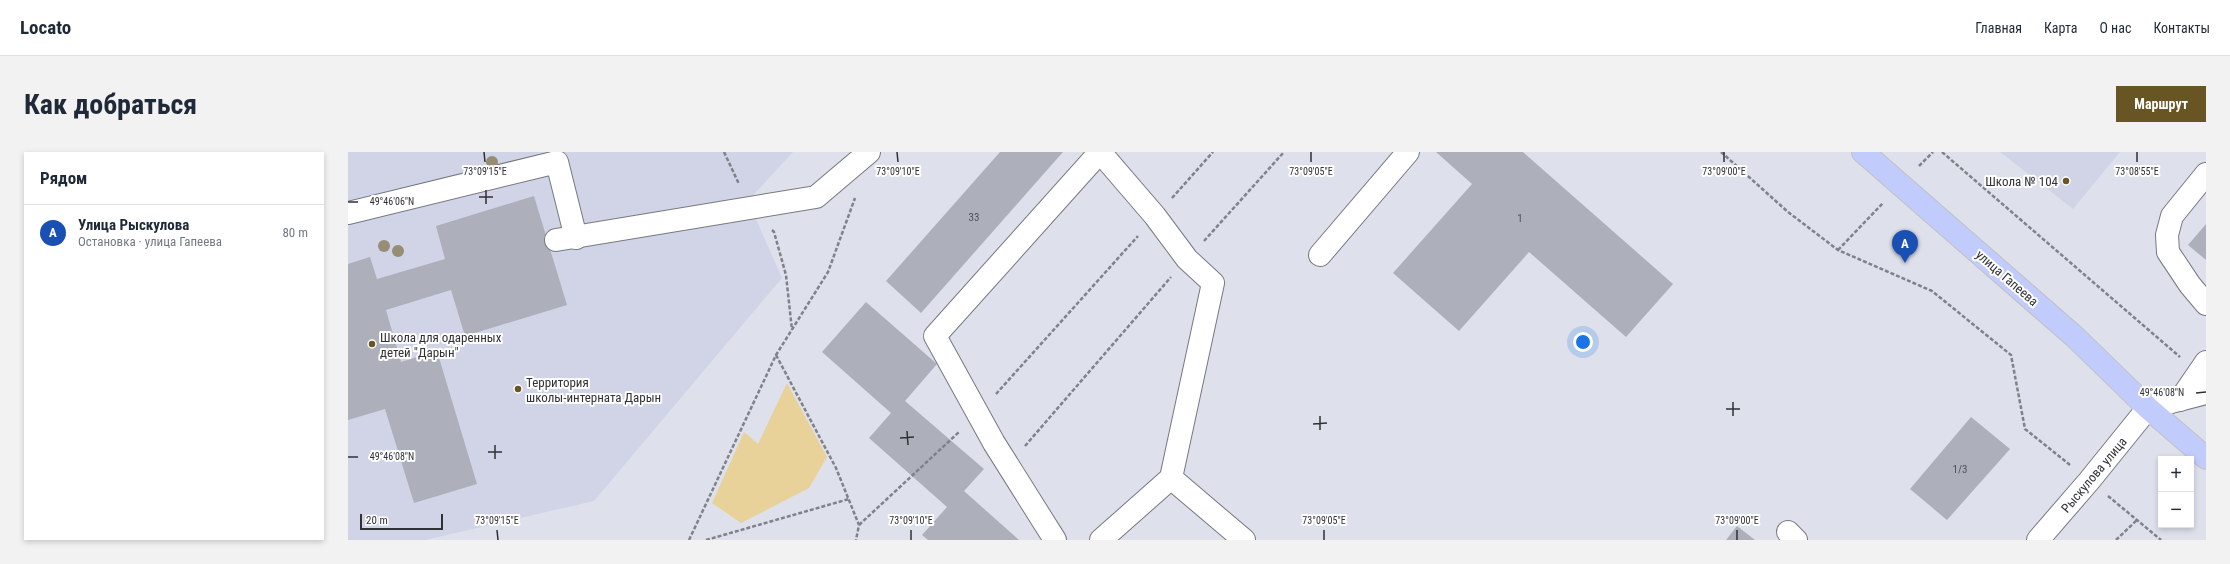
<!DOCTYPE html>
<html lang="ru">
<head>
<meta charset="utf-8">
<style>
  :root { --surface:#fff; --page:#f2f2f3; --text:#1f2937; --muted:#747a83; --line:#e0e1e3; --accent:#675623 }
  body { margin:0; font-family:"Roboto Condensed",sans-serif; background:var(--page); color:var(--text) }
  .controls { position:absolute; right:12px; bottom:12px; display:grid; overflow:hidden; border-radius:0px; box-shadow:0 2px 6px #0003 }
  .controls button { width:36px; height:36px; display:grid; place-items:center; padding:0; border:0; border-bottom:1px solid var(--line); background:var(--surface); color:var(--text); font:20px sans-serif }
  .scale { position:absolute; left:12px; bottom:10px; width:83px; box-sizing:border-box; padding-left:4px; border:2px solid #2f3134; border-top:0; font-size:11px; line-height:14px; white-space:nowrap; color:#2f3134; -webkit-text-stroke:3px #fff; paint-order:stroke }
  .you { position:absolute; left:1235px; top:190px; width:14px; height:14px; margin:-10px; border:3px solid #fff; border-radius:50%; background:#1a73e8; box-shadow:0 0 0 6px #1a73e833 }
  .badge { display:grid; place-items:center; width:26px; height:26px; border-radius:50%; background:var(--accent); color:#fff; font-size:13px; font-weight:700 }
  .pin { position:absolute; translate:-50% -33px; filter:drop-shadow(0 1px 2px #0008) }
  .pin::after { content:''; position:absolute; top:21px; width:14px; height:12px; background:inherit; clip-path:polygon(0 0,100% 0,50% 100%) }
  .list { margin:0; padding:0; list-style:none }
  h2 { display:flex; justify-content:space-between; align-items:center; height:52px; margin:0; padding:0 16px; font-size:17px }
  h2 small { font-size:13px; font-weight:400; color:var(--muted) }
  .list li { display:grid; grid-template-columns:26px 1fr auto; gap:12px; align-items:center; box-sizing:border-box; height:56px; padding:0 16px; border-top:1px solid var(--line) }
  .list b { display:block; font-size:15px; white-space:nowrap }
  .list p { margin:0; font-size:13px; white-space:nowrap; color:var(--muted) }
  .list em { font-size:13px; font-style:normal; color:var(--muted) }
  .map { position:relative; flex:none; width:1858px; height:388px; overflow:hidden; border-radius:0px }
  header { display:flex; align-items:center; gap:24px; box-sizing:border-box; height:56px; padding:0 20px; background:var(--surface); border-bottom:1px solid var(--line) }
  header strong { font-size:19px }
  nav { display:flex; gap:22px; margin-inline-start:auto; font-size:14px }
  .intro { display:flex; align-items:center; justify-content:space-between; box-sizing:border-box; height:96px; padding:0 24px }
  h1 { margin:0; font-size:28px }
  .button { padding:10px 18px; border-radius:0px; background:var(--accent); color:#fff; font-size:14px; font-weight:700 }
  main { display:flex; gap:24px; padding:0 24px }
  aside { flex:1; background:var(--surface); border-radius:0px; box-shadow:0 2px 6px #0003 }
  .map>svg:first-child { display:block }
</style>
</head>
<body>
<header>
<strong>Locato</strong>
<nav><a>Главная</a><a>Карта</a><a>О нас</a><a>Контакты</a></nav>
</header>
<div class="intro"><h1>Как добраться</h1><a class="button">Маршрут</a></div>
<main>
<aside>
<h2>Рядом<small></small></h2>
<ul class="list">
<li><span class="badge" style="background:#1a4fb4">A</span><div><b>Улица Рыскулова</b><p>Остановка · улица Гапеева</p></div><em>80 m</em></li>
</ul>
</aside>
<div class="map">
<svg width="1858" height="388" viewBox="0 0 1858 388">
  <rect width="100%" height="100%" fill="#dee1ec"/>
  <!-- built -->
  <g fill="#d0d4e6">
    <polygon points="0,0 445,0 400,49 434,126 246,349 77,388 0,388"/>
    <polygon points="1652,0 1772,0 1725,57"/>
  </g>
  <!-- green -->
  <polygon fill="#e8d299" points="439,231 479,305 461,336 393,371 364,351 396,280 410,292"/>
  <!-- building -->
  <g fill="#adb0ba">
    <polygon points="652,0 715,0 573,161 538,129"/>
    <polygon points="1088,0 1175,0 1325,132 1278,185 1181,100 1111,179 1045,121 1124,32"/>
    <polygon points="186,44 219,153 117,184 103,138 38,158 53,210 89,199 129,332 66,351 37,257 0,268 0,112 22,105 29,127 97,107 88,74"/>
    <polygon points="1858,72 1858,108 1840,93"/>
    <polygon points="518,150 589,212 557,249 636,317 616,339 671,388 580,388 574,383 599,355 521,286 543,261 474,200"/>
    <polygon points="1623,265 1662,297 1599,368 1562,337"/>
    <polygon points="1389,374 1407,388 1378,388"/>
  </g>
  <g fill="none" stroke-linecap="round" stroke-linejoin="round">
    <!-- minor casing -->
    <g stroke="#767982" stroke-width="24">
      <g id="minor">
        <polyline points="752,0 807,64 839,107 865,131 823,326"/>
        <polyline points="1858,22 1824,64 1819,83 1820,100 1842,133 1858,152"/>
        <polyline points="0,61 209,10 228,86"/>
        <polyline points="208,88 468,45 521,0"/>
        <polyline points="972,103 1060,0"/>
        <polyline points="1832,248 1858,210"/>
        <polyline points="1440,380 1448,388"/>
        <polyline points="707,388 646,291 587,184 752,0"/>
        <polyline points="753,388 823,326 896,388"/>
        <polyline points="1690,388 1741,329 1800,256 1858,241"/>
      </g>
    </g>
    <!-- major casing -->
    <g stroke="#c1c1c2" stroke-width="24">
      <polyline id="major" points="1515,0 1727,185 1800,256 1858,306"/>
    </g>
    <!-- path -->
    <g stroke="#7f8288" stroke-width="2.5" stroke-dasharray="4 2" stroke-linecap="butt">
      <polyline points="376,0 391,32"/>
      <polyline points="1373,0 1440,60 1490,98 1584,139 1663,203 1677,277 1722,313"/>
      <polyline points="1594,0 1832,205"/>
      <polyline points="1571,14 1585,0"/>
      <polyline points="824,46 865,0"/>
      <polyline points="424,78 426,80 438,123 444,178"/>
      <polyline points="856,89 936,0"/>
      <polyline points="1490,98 1535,51"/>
      <polyline points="428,203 488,316 511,373 508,388"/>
      <polyline points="648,242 790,84"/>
      <polyline points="677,294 823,125"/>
      <polyline points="1760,344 1813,388"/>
      <polyline points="511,373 611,280"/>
      <polyline points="341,388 428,203 480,120 507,46"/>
      <polyline points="358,388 501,347"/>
      <polyline points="1768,388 1789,368"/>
    </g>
    <!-- minor -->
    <use href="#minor" stroke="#fff" stroke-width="22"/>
    <!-- major -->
    <use href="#major" stroke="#c1ccfc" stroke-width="22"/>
  </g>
  <!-- trees -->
  <g fill="#958d74">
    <circle cx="144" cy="10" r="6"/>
    <circle cx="36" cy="94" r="6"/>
    <circle cx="50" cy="99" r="6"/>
  </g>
  <!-- ticks -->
  <path fill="none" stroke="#2f3134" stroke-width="1.5" d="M136,0L137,10M549,0L550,10M963,0V10M1376,0V10M1789,0V10M138,38V52M131,45H145M0,50H10M1848,241L1858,240M1385,250V264M1378,257H1392M972,264V278M965,272L979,271M559,279L560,293M552,286L566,285M147,293V307M140,300H154M0,305H10M149,378L150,388M563,378V388M976,378V388M1389,378V388"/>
  <!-- markers -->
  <g fill="#675623" stroke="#fff" stroke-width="1.5">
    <circle cx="1718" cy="29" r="4"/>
    <circle cx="24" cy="192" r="4"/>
    <circle cx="170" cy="237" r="4"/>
  </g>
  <g text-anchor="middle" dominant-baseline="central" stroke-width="4" stroke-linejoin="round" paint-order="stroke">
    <!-- number labels -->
    <g font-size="11" fill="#4e5156">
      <text x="626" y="65">33</text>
      <text x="1172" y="66">1</text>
      <text x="1612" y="317">1/3</text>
    </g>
    <!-- poi labels -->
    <g font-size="13" fill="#2f3134" stroke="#fff" text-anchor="start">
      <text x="1710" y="29" text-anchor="end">Школа № 104</text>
      <text x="32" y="185">Школа для одаренных<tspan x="32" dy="15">детей "Дарын"</tspan></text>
      <text x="178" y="230">Территория<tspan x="178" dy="15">школы-интерната Дарын</tspan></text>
    </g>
    <!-- street labels -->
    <g font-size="13" fill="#2f3134" stroke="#fff">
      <text transform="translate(1659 126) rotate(41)">улица Гапеева</text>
      <text transform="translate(1746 323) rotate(-50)">Рыскулова улица</text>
    </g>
  </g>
  <g font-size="10" text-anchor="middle" fill="#2f3134" stroke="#fff" stroke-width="4" stroke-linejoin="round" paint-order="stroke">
    <text x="137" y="23">73°09'15"E</text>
    <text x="550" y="23">73°09'10"E</text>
    <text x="963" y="23">73°09'05"E</text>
    <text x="1376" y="23">73°09'00"E</text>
    <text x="1789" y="23">73°08'55"E</text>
    <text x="44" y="53">49°46'06"N</text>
    <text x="1814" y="244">49°46'08"N</text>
    <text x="44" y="308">49°46'08"N</text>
    <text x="149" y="372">73°09'15"E</text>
    <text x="563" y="372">73°09'10"E</text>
    <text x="976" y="372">73°09'05"E</text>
    <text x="1389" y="372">73°09'00"E</text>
  </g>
</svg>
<div class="controls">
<button>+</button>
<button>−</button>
</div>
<div class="scale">20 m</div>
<div class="you"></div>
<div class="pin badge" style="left:1557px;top:111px;background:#1a4fb4">A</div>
</div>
</main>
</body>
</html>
